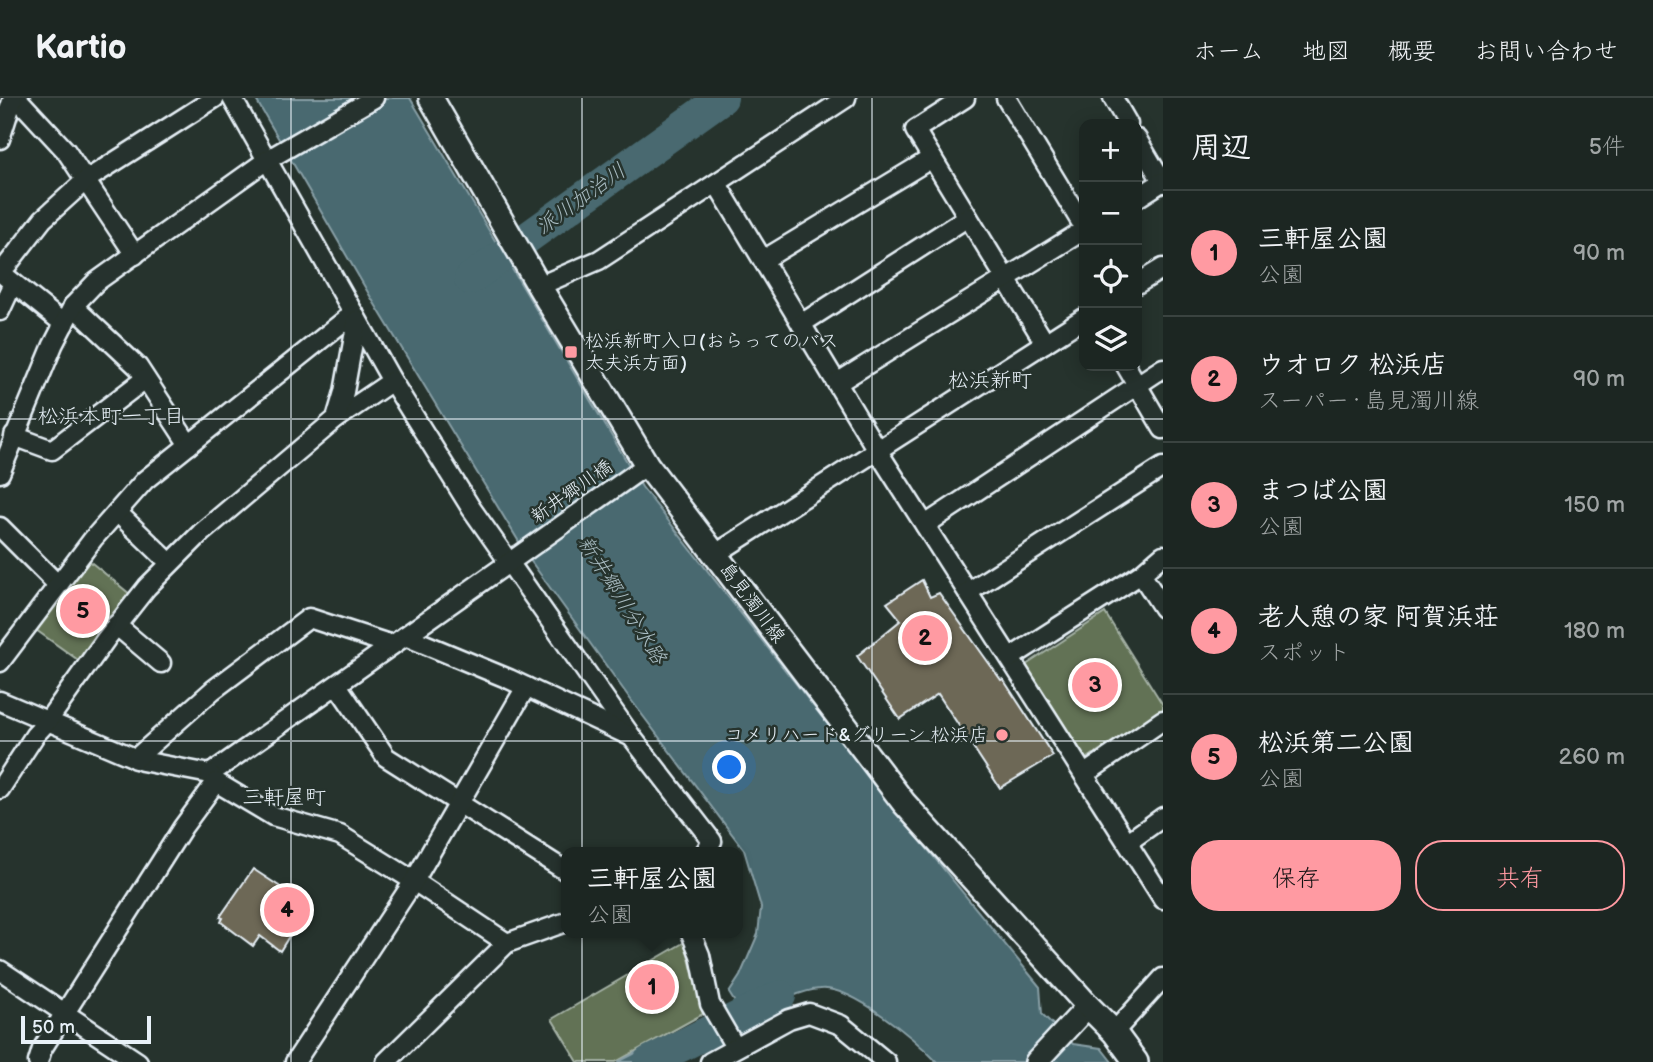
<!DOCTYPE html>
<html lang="ja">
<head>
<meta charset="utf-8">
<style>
  :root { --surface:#1c2622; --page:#29322f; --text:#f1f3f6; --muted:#a0a5a5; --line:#3a4340; --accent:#ff9aa2 }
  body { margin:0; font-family:"Balsamiq Sans","Klee One",sans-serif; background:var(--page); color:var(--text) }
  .controls { position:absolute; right:21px; top:21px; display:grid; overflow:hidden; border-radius:14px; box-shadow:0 4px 18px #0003 }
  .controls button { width:63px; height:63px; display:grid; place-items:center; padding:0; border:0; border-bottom:2px solid var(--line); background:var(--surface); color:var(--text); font:35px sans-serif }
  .scale { position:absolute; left:21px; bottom:18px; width:130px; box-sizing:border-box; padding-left:7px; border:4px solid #e8f1f8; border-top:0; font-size:19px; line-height:24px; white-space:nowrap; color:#e8f1f8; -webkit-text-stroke:5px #26332d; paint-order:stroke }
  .you { position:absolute; left:730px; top:670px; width:24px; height:24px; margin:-18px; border:5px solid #fff; border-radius:50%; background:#1a73e8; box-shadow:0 0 0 10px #1a73e833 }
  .badge { display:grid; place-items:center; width:46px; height:46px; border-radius:50%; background:var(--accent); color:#111; font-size:23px; font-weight:700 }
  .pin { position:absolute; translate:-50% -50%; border:4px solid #fff; box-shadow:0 2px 7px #0006 }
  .popup { position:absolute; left:561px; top:749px; width:182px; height:91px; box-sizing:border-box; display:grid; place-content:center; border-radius:14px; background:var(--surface); filter:drop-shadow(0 2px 5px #0005); font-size:23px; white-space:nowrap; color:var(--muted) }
  .popup b { font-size:26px; color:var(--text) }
  .popup::after { content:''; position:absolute; left:50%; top:100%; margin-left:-14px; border:14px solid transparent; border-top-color:var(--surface) }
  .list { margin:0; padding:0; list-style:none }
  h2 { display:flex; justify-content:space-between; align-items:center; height:91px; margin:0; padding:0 28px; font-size:30px }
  h2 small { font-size:23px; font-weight:400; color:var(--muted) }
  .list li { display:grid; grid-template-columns:46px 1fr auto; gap:21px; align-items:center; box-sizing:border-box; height:126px; padding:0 28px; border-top:2px solid var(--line) }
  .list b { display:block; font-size:26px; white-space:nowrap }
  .list p { margin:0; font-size:23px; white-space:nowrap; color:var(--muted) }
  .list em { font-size:23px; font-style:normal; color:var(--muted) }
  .actions { display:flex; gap:14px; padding:21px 28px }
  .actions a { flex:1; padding:16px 0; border:2px solid var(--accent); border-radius:28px; text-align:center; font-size:24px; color:var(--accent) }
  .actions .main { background:var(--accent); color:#111 }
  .icon { flex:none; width:38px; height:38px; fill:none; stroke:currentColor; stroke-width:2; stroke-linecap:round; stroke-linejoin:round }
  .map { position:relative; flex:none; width:1163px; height:964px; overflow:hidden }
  header { display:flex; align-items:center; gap:42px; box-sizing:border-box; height:98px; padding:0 35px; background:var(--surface); border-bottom:2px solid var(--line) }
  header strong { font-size:33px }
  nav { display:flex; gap:38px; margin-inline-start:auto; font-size:24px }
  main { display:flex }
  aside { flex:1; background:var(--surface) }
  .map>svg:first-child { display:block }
</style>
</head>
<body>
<header>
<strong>Kartio</strong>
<nav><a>ホーム</a><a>地図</a><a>概要</a><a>お問い合わせ</a></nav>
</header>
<main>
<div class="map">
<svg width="1163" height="964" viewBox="0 0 1163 964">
  <rect width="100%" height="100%" fill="#26332d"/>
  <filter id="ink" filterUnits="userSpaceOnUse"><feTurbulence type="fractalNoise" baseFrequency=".0143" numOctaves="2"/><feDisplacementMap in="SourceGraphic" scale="14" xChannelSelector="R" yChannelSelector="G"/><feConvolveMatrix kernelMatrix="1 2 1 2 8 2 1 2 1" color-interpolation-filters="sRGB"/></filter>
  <g filter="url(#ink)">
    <!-- green -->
    <g fill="#627254" stroke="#a5b2a6" stroke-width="2">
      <polygon points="87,461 131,497 81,564 36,532 68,484"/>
      <polygon points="1105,515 1163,607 1163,611 1086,661 1026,567"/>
      <polygon points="685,844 703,916 616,964 578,964 552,921"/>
    </g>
    <!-- water -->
    <g fill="#48696f" stroke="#889fa6" stroke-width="2">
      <path d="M255,0H410L642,389L879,692L1040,889L1042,916L1073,946L1101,950L1112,964H937C916,942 852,887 820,891C794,893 769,911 746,922L729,895L740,878L758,836L761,809L744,752L631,602L530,462L373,203Z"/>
      <polygon points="707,918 720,942 680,964 618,964"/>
    </g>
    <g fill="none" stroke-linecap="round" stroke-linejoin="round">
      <!-- river -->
      <g stroke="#48696f" stroke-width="32">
        <polyline points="470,181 722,0"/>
        <polyline points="649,964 780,898"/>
      </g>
    </g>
    <!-- building -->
    <g fill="#6d6856" stroke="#e8f1f8" stroke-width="2">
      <polygon points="922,482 930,499 939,495 1001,582 1003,581 1053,658 1000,690 938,596 900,621 857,558 901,522 887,505"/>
      <polygon points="253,771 308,807 280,853 260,838 253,848 221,824 223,820 220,819"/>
    </g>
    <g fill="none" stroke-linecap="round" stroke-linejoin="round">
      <!-- minor casing -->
      <g stroke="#e8f1f8" stroke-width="23">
        <g id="minor">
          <polyline points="17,0 66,53 135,157"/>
          <polyline points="232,0 392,283 471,410 631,638 712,743 705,754"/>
          <polyline points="965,0 915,32 1045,245"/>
          <polyline points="1006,0 1084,129"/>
          <polyline points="1113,0 1128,26"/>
          <polyline points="0,41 13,0"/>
          <polyline points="1137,41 1163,85"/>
          <polyline points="717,86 877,352 1163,801"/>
          <polyline points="1137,100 1162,84"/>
          <polyline points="763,162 932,60"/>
          <polyline points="0,174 64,226"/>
          <polyline points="1,175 43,121 86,82 215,0"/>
          <polyline points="1137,186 1163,170"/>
          <polyline points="539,188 599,162 846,0"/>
          <polyline points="73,208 138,269 189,347"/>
          <polyline points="0,213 13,185"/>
          <polyline points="801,226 968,119"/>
          <polyline points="1126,268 1163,331"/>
          <polyline points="837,285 1084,132"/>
          <polyline points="336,321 392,283"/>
          <polyline points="14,338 52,352 145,281"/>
          <polyline points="0,375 53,247 73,208 96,184 267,62 374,0"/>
          <polyline points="117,414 170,465"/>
          <polyline points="925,427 1163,270"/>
          <polyline points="0,429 58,487"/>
          <polyline points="714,457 1084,220"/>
          <polyline points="1141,476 1163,510"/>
          <polyline points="968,494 1163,369"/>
          <polyline points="116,527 161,565"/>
          <polyline points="405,538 509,581 628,637"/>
          <polyline points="1010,560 1141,476 1163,457"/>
          <polyline points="0,564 93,441 145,382 354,215"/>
          <polyline points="337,587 386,659 566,773"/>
          <polyline points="0,603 142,663 210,676 647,367"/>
          <polyline points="135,661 213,592 309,520 392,547"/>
          <polyline points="210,676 216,684 273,718 340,737 414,783 507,845 566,824"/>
          <polyline points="1085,676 1163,622"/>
          <polyline points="0,691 35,637 47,624 106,541 147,489 201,435 336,321 344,294 357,222"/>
          <polyline points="1128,744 1163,719"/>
          <polyline points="691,835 700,857 710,906 735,949"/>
          <polyline points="0,872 138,964"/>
          <polyline points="1114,934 1163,880"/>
          <polyline points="38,964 42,951 183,729 216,684"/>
          <polyline points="295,964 414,783 526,589"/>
          <polyline points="386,964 507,845"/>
          <polyline points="710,964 789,921 809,915 841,927 886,964"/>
        </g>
      </g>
      <!-- tertiary casing -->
      <g stroke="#e8f1f8" stroke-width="26">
        <polyline id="tertiary" points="1036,964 1088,908"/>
      </g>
      <!-- secondary casing -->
      <g stroke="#e8f1f8" stroke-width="28">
        <polyline id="secondary" points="431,0 539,188 647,367 904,705 1088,908 1114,934 1136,964"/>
      </g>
      <!-- minor -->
      <use href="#minor" stroke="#26332d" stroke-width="18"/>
      <!-- tertiary -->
      <use href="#tertiary" stroke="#26332d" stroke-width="21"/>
      <!-- secondary -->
      <use href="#secondary" stroke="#26332d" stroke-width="23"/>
    </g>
  </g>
  <!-- grid -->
  <path fill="none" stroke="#e8f1f8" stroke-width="2" stroke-opacity="0.55" d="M291,0V964M582,0V964M872,0V964M0,321H1163M0,643H1163"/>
  <!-- markers -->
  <g fill="#ff9aa2" stroke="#26332d" stroke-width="2.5">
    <rect x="564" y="247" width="14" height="14" rx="3.5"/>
    <circle cx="1002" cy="637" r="7"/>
  </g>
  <g text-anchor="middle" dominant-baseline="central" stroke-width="5" stroke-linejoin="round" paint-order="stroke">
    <!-- poi labels -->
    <g font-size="19" fill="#e8f1f8" stroke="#26332d" text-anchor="start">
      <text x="585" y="243">松浜新町入口(おらってのバス<tspan x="585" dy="22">太夫浜方面)</tspan></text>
      <text x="988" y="637" text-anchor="end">コメリハード&amp;グリーン 松浜店</text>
    </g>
    <!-- street labels -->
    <g font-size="19" fill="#e8f1f8" stroke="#26332d">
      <text transform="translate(572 394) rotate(-35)">新井郷川橋</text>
      <text transform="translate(752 505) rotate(53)">島見濁川線</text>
    </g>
    <!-- water labels -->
    <g font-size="21" font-style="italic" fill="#a8bbc1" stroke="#26332d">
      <text transform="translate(581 101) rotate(-36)">派川加治川</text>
      <text transform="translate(622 502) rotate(58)">新井郷川分水路</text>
    </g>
    <!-- neighbourhood labels -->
    <g font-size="21" fill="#e8f1f8" stroke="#26332d">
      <text x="990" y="282">松浜新町</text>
      <text x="111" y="318">松浜本町一丁目</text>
      <text x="284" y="699">三軒屋町</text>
    </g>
  </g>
</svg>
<div class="controls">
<button>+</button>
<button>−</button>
<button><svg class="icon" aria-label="locate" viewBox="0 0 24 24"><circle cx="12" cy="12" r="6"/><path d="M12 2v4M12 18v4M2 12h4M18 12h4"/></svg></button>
<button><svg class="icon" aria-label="layers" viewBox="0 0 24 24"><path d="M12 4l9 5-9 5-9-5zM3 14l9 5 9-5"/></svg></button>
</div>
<div class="scale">50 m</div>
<div class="you"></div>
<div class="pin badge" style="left:652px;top:889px">1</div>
<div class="popup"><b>三軒屋公園</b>公園</div>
<div class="pin badge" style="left:925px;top:540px">2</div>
<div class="pin badge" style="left:1095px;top:587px">3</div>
<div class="pin badge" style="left:287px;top:812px">4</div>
<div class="pin badge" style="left:83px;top:513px">5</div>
</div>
<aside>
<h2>周辺<small>5件</small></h2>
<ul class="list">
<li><span class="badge">1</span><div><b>三軒屋公園</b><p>公園</p></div><em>90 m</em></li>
<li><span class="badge">2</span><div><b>ウオロク 松浜店</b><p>スーパー · 島見濁川線</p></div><em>90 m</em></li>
<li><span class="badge">3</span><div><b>まつば公園</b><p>公園</p></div><em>150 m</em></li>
<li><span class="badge">4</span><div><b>老人憩の家 阿賀浜荘</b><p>スポット</p></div><em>180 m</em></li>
<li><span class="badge">5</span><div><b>松浜第二公園</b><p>公園</p></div><em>260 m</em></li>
</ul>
<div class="actions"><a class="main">保存</a><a>共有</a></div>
</aside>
</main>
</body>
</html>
